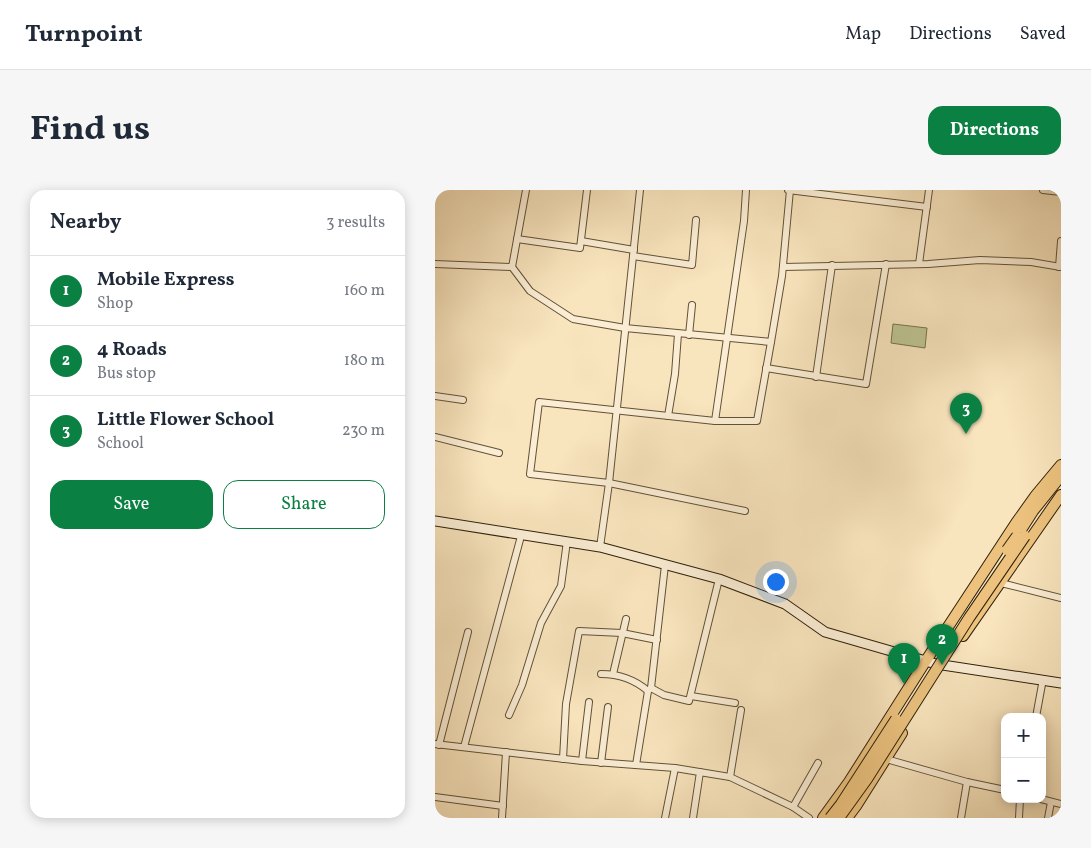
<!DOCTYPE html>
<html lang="en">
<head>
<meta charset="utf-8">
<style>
  :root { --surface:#fff; --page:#f6f6f7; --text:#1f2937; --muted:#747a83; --line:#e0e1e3; --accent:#0b8043 }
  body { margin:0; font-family:Vollkorn,serif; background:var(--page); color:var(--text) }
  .controls { position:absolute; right:15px; bottom:15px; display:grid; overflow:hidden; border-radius:10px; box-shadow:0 2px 12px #0003 }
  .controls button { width:45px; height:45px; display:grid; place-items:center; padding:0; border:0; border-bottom:1px solid var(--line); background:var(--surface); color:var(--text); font:25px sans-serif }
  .you { position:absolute; left:340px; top:391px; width:18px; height:18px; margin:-12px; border:4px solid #fff; border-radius:50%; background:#1a73e8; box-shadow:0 0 0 8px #1a73e833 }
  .badge { display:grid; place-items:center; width:32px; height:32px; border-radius:50%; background:var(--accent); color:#fff; font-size:16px; font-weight:700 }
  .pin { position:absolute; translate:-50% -41px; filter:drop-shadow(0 1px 2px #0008) }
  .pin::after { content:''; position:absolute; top:26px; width:18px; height:15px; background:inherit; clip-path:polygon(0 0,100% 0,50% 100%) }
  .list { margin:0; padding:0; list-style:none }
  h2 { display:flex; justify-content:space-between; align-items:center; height:65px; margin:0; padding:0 20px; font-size:21px }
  h2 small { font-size:16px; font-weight:400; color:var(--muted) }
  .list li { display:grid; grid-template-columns:32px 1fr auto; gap:15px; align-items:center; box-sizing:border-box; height:70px; padding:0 20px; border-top:1px solid var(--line) }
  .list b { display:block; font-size:19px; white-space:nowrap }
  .list p { margin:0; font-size:16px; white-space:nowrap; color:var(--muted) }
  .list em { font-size:16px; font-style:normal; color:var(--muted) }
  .actions { display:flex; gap:10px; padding:15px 20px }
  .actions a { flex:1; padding:11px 0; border:1px solid var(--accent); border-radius:15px; text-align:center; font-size:18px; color:var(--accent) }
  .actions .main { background:var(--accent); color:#fff }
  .map { position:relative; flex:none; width:626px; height:628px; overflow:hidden; border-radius:15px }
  header { display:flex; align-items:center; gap:30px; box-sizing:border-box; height:70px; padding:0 25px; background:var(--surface); border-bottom:1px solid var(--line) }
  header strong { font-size:24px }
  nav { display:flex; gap:28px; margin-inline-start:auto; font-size:18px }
  .intro { display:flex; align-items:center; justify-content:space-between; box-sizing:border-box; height:120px; padding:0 30px }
  h1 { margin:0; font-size:35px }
  .button { padding:12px 22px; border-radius:15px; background:var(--accent); color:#fff; font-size:18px; font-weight:700 }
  main { display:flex; gap:30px; padding:0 30px }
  aside { flex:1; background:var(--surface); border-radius:15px; box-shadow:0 2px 12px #0003 }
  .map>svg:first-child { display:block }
</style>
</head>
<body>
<header>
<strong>Turnpoint</strong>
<nav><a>Map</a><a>Directions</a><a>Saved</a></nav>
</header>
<div class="intro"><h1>Find us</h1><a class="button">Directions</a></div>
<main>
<aside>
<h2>Nearby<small>3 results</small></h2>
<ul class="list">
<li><span class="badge">1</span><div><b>Mobile Express</b><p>Shop</p></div><em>160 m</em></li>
<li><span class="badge">2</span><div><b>4 Roads</b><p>Bus stop</p></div><em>180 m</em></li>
<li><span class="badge">3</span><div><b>Little Flower School</b><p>School</p></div><em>230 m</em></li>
</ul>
<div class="actions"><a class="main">Save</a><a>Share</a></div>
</aside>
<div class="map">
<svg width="626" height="628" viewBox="0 0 626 628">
  <rect width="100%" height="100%" fill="#f8e4bd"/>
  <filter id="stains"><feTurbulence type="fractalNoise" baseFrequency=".004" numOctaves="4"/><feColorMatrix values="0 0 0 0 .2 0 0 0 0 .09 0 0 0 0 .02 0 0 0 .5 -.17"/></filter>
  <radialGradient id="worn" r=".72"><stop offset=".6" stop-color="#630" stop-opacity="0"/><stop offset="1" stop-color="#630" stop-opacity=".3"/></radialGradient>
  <!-- green -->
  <polygon fill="#bdc492" stroke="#76724e" points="458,134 492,138 490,158 456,153"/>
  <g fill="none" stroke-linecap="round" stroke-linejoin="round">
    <!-- street casing -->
    <g stroke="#625237" stroke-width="8">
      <g id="street">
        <polyline points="353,0 492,17"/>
        <polyline points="608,0 626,2"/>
        <polyline points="82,49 145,58 152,0"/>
        <polyline points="146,51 199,60"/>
        <polyline points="198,66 257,75 261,30"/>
        <polyline points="0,74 77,77 95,101 138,129 190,138 336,152 347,86 355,0"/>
        <polyline points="484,74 494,0"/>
        <polyline points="77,77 91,0"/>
        <polyline points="348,77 493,74 545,70 596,72 626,77"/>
        <polyline points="624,77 626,51"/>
        <polyline points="254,145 257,115"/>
        <polyline points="331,178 431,194 451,74"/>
        <polyline points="381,187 397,75"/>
        <polyline points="0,206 28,210"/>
        <polyline points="233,226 240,184 243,144"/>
        <polyline points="280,231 309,31 311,0"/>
        <polyline points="0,247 64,263"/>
        <polyline points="310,321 174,293 95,284 104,212 280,231 322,231 336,152"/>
        <polyline points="165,357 174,293 205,0"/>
        <polyline points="566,393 626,408"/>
        <path d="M166,484C184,484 199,489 213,501"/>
        <polyline points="178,484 191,429"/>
        <polyline points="216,498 229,505 254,511 284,389"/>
        <polyline points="256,506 300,513"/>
        <polyline points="74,525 87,495 106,433 126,396 132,351"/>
        <polyline points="601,527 608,489"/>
        <polyline points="0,554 147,571 240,578 295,587 358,617 374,628"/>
        <polyline points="4,555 33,442"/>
        <polyline points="29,557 86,346"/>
        <polyline points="128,569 131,514 144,441 187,443 222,450"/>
        <polyline points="451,569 532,592 570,600"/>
        <polyline points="147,571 154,512"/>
        <polyline points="166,573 173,517"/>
        <polyline points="201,575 213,501 216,498 230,375"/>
        <polyline points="295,587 306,520"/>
        <polyline points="0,607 68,616"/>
        <polyline points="606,609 626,614"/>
        <polyline points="358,617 383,573"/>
        <polyline points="67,628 71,562"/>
        <polyline points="230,628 240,578"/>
        <polyline points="258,628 265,582"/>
        <polyline points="526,628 532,592"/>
        <polyline points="584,628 585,609"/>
        <polyline points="613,628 616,612"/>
      </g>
    </g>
    <!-- secondary casing -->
    <g stroke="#30210a" stroke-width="11">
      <polyline id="secondary" points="0,331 165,357 284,389 350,414 390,442 501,474 626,493"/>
    </g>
    <!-- primary casing -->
    <g stroke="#30210a" stroke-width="12">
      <g id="primary">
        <polyline points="582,346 598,321 626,286"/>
        <polyline points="528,446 626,305"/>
        <polyline points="388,628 414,592 490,472 581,333 601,305 626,275"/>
        <polyline points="412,628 421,616 467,543"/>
      </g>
    </g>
    <!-- street -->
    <use href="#street" stroke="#faedd4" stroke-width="6"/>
    <!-- secondary -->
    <use href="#secondary" stroke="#faedd4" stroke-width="9"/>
    <!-- primary -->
    <use href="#primary" stroke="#ecc27e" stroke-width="10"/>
    <!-- primary-bridge casing -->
    <g stroke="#30210a" stroke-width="12" stroke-linecap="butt">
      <g id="primary-bridge">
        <polyline points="572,360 582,346"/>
        <polyline points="395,628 406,614 461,529"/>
        <polyline points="404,628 432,589 534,428 590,346"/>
      </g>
    </g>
    <!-- primary-bridge -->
    <use href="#primary-bridge" stroke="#ecc27e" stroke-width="10"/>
  </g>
  <rect width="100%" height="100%" filter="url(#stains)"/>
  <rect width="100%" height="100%" fill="url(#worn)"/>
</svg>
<div class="controls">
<button>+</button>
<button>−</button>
</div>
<div class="you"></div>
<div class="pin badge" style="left:469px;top:494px">1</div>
<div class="pin badge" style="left:507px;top:475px">2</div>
<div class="pin badge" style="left:531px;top:244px">3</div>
</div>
</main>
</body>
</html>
